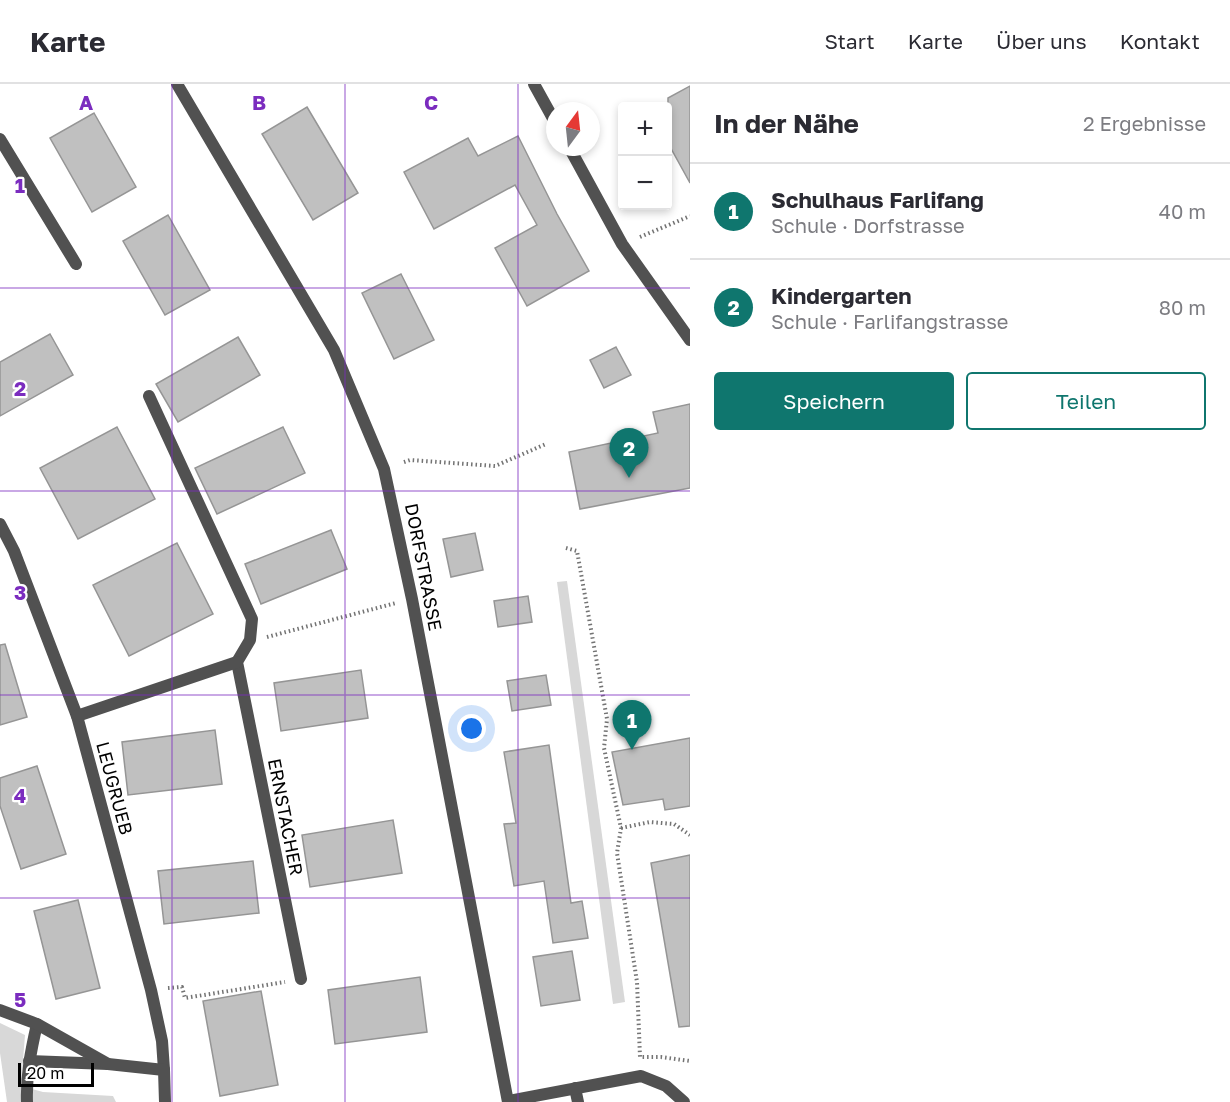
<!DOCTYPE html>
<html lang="de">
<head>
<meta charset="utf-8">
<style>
  :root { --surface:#fff; --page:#f7f7f7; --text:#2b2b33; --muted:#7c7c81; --line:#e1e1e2; --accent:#0f766e }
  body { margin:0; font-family:"Golos Text",sans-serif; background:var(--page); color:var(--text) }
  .controls { position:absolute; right:18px; top:18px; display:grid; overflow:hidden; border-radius:6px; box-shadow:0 3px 9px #0003 }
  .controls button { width:54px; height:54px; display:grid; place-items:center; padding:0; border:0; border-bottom:2px solid var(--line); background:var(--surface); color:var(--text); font:30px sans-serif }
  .compass { position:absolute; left:546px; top:18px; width:54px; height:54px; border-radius:50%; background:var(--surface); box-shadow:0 3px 9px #0003; rotate:15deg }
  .scale { position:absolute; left:18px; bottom:15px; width:76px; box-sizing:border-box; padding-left:6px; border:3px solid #000; border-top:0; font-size:16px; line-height:21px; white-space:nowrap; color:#000; -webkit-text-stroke:4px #fff; paint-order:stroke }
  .you { position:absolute; left:472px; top:645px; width:21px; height:21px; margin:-15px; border:4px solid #fff; border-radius:50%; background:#1a73e8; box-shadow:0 0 0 9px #1a73e833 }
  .badge { display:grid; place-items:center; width:39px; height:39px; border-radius:50%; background:var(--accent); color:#fff; font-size:20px; font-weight:700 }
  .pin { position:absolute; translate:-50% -50px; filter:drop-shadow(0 2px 3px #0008) }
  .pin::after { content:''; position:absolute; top:32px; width:21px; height:18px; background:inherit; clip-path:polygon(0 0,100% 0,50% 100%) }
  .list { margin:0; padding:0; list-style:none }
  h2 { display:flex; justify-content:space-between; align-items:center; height:78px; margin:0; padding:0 24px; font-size:26px }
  h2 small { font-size:20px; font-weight:400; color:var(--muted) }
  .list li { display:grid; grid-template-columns:39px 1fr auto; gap:18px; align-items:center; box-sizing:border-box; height:96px; padding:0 24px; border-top:2px solid var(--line) }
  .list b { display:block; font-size:22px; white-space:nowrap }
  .list p { margin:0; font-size:20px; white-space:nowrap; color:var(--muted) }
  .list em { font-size:20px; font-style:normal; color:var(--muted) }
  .actions { display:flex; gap:12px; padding:18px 24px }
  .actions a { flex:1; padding:14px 0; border:2px solid var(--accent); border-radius:6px; text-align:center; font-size:21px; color:var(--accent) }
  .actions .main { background:var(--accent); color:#fff }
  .map { position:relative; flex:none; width:690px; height:1018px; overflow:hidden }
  header { display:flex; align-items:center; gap:36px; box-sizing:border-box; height:84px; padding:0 30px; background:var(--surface); border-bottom:2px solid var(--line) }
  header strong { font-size:28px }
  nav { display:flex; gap:33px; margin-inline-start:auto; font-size:21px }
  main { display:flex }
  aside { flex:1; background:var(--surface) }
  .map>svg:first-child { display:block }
</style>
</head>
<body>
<header>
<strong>Karte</strong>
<nav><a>Start</a><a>Karte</a><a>Über uns</a><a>Kontakt</a></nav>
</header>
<main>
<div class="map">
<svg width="690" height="1018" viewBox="0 0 690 1018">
  <rect width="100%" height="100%" fill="#fff"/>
  <!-- green -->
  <g fill="#d8d8d8">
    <polygon points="567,497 625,918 613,920 557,498"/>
    <polygon points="0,939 25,951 21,1002 43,1008 113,1012 116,1018 7,1018 0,969"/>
  </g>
  <!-- building -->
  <g fill="#c0c0c0" stroke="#959595" stroke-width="1.5">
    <polygon points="690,2 690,99 668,59 668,14"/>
    <polygon points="307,23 358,109 313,136 262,50"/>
    <polygon points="94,29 136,103 92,128 50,54"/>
    <polygon points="518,52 557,130 589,187 527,222 495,164 537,141 515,101 434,145 404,88 468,54 478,72"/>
    <polygon points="168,131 210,206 165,231 123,157"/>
    <polygon points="401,190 434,256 394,275 362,209"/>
    <polygon points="50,250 73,291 0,332 0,278"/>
    <polygon points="238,253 260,291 178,338 156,300"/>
    <polygon points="616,263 631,291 604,304 590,276"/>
    <polygon points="690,320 690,404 580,425 569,368 658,349 653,328"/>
    <polygon points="117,343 155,415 78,455 40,384"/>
    <polygon points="283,343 305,389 217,430 195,384"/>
    <polygon points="331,446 347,485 261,520 245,480"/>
    <polygon points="475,449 483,486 451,493 443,455"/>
    <polygon points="177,459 213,530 129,572 93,501"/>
    <polygon points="528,512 532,538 498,543 494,517"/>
    <polygon points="5,560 27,633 0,641 0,561"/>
    <polygon points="361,586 368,634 281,647 274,599"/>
    <polygon points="546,591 551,621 512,627 507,597"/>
    <polygon points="215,646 222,700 128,711 122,658"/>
    <polygon points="690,654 690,722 665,726 663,715 623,721 612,668"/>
    <polygon points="549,661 571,819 582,817 588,854 553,859 544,797 514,802 504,740 516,739 504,668"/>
    <polygon points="37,682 66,770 21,785 0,722 0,694"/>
    <polygon points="393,736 402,789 310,803 302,751"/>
    <polygon points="690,771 690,942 679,943 651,779"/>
    <polygon points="253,777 259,829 164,840 158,787"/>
    <polygon points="78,816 100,904 56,915 34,827"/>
    <polygon points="572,867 580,916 541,922 533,873"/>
    <polygon points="420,893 427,948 335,960 328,906"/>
    <polygon points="261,907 278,1001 220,1012 203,917"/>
  </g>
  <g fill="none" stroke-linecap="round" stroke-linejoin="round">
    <!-- path -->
    <g stroke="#737373" stroke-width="4" stroke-dasharray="1.5 3" stroke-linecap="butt">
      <polyline points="640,153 690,132"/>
      <polyline points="404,378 410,376 495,382 546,360"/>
      <polyline points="566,464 577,467 607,635 604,664 621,744 617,769 637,898 640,973 661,973 690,977"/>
      <polyline points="267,553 396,519"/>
      <polyline points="621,744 650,738 674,740 690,751"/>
      <polyline points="168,904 182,903 185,914 285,898"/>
    </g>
    <!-- service -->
    <g stroke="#515151" stroke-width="12">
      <polyline points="0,55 76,180"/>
      <polyline points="149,312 252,535 250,556 237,578 301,895"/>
      <polyline points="29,977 108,980"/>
      <polyline points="575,1004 578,1018"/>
      <polyline points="508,1017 641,992 666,1002 684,1018"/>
      <path d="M27,1018C26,991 31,966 37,940"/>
    </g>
    <!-- minor -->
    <g stroke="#515151" stroke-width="12">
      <polyline points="534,0 555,38"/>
      <polyline points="569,63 622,160 690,256"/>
      <polyline points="0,440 14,467 77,632 151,906 162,957 164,986"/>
      <polyline points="77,632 237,578"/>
      <polyline points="0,926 37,940 108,980 164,986 165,1018"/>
    </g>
    <!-- tertiary -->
    <polyline stroke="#515151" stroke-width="12" points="177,0 334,266 384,385 412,515 508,1018"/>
  </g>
  <!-- grid -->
  <path fill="none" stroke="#7b2cbf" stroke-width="1.5" stroke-opacity="0.55" d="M172,0V1018M345,0V1018M518,0V1018M0,204H690M0,407H690M0,611H690M0,814H690"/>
  <g text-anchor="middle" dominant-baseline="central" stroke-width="4.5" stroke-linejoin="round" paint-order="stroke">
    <!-- street labels -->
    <g font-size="18" fill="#000" stroke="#fff">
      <text transform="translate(424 483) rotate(79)">DORFSTRASSE</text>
      <text transform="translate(115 704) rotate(75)">LEUGRUEB</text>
      <text transform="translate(286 733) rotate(79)">ERNSTACHER</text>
    </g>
  </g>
  <g font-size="20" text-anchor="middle" font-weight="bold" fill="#7b2cbf" stroke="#fff" stroke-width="4.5" stroke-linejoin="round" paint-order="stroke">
    <text x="86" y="26">A</text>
    <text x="259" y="26">B</text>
    <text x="431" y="26">C</text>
    <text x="20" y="109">1</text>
    <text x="20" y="312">2</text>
    <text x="20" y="516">3</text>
    <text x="20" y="719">4</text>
    <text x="20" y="923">5</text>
  </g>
</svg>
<div class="controls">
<button>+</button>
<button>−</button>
</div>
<svg class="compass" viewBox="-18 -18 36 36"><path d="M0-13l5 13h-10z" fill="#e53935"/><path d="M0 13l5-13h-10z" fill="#7c7c81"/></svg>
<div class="scale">20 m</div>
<div class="you"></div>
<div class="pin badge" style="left:632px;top:666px">1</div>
<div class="pin badge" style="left:629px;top:394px">2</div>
</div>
<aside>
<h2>In der Nähe<small>2 Ergebnisse</small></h2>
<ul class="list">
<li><span class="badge">1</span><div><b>Schulhaus Farlifang</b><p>Schule · Dorfstrasse</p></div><em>40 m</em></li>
<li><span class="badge">2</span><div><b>Kindergarten</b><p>Schule · Farlifangstrasse</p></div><em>80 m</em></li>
</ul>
<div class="actions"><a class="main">Speichern</a><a>Teilen</a></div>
</aside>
</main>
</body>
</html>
